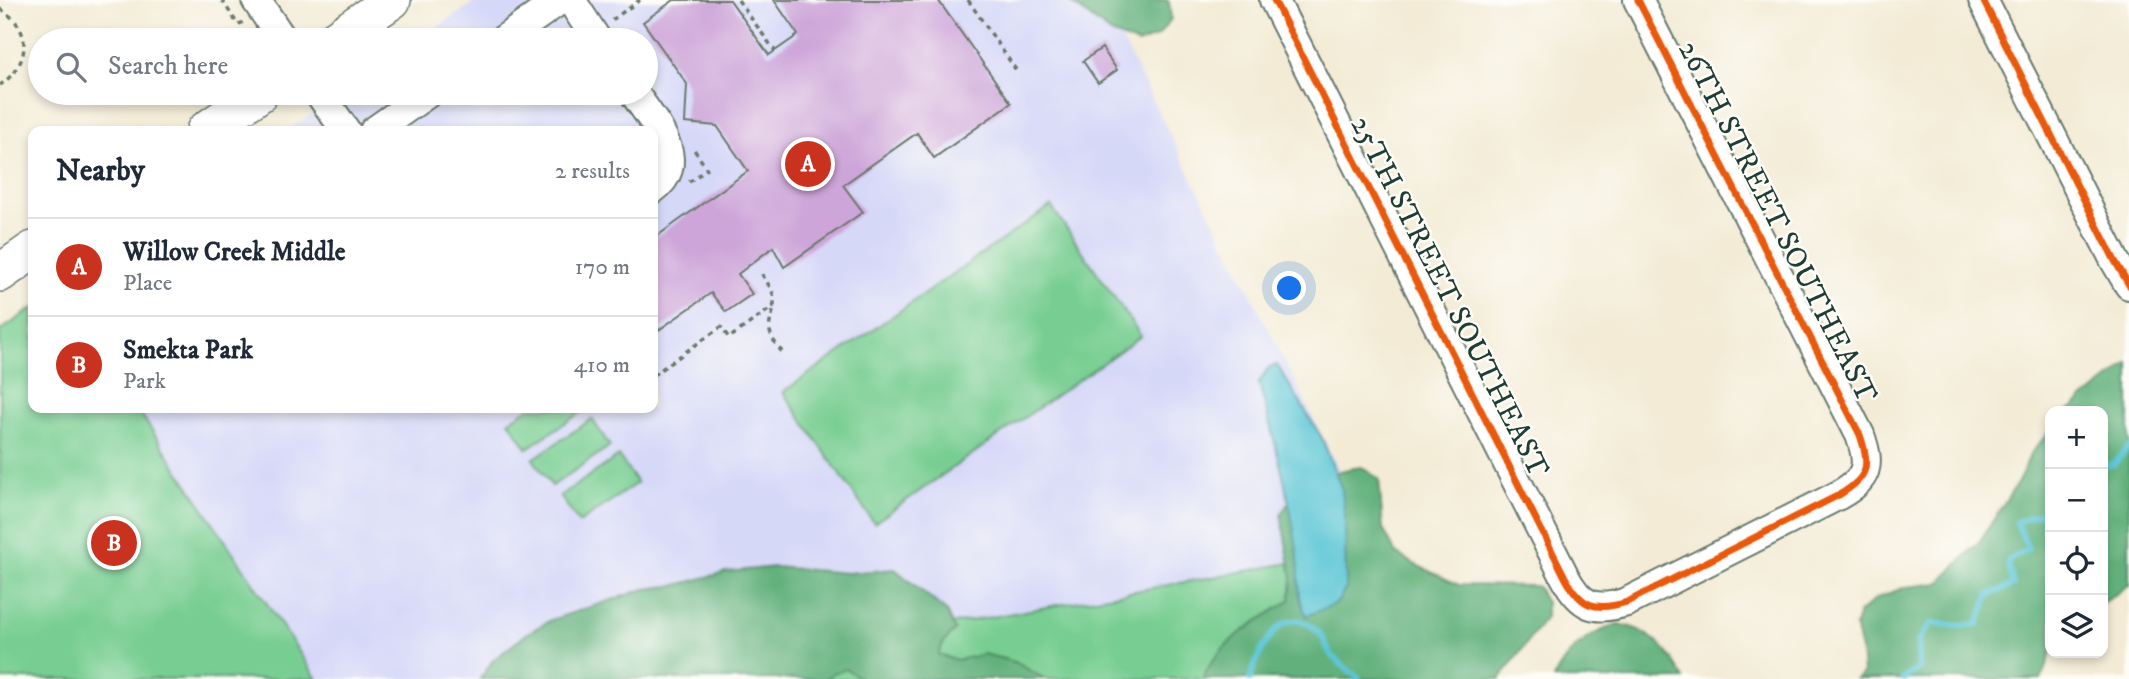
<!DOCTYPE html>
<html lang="en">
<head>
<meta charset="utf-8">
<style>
  :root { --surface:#fff; --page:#f2f2f3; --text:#1f2937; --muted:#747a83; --line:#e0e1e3; --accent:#c8321e }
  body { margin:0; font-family:"IM FELL DW Pica",serif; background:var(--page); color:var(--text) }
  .controls { position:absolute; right:21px; bottom:21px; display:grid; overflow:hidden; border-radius:14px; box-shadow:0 4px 10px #0003 }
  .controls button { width:63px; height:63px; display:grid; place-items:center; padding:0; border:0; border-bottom:2px solid var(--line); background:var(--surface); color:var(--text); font:35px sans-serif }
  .you { position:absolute; left:1290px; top:289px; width:24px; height:24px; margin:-18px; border:5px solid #fff; border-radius:50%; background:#1a73e8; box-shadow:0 0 0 10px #1a73e833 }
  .badge { display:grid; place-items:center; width:46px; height:46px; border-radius:50%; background:var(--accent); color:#fff; font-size:23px; font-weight:700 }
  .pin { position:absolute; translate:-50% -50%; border:4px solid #fff; box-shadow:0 2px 7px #0006 }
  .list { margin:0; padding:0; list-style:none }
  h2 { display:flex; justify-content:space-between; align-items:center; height:91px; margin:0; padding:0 28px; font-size:30px }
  h2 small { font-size:23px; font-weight:400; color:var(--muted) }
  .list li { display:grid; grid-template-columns:46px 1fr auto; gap:21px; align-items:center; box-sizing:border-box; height:98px; padding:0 28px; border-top:2px solid var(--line) }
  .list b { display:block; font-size:26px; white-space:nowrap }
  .list p { margin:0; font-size:23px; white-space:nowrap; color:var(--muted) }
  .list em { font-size:23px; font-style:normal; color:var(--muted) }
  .icon { flex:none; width:38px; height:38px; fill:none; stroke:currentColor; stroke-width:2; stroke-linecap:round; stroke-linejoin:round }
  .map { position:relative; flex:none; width:2129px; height:679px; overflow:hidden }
  .search { position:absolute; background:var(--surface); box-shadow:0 4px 10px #0003; left:28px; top:28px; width:630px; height:77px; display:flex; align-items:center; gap:18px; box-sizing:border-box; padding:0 24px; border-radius:38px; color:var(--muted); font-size:26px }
  .panel { position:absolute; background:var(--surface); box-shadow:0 4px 10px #0003; left:28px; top:126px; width:630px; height:287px; border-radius:14px }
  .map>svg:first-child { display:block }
</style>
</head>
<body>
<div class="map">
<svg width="2129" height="679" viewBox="0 0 2129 679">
  <rect width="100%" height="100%" fill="#fdfcf7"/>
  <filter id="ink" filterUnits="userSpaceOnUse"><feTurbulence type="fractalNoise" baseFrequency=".0143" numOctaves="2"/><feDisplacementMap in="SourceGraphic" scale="14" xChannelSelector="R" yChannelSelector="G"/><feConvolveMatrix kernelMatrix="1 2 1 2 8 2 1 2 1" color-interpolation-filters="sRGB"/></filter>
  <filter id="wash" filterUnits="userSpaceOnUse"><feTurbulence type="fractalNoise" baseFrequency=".00686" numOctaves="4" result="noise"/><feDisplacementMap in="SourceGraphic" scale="28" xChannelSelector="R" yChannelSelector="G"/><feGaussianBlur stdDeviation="1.57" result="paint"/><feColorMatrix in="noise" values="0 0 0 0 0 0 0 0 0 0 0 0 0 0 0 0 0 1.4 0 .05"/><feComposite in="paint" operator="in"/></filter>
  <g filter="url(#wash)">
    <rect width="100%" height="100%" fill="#f3ebd5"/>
    <!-- built -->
    <polygon fill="#d6d8f8" points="477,0 1102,0 1379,548 645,679 318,679 137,408 653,408 653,131 287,131 343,93 646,93 646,40 419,40"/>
    <!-- green -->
    <g fill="#78ce92" stroke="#4c8663" stroke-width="2">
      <polygon points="1051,206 1141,336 874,523 783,392"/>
      <polygon points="33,308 33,408 137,408 317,679 0,679 0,331"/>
      <polygon points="529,408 585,408 586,409 527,448 509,421"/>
      <polygon points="592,419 610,446 552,486 533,459"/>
      <polygon points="619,456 637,483 579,523 560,496"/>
      <polygon points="1378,547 1446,679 649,679"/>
    </g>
    <!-- forest -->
    <g fill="#62b17c" stroke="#407758" stroke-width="2">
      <polygon points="1067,0 1167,0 1169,2 1171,19 1158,36 1138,44 1111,33"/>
      <polygon points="2129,363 2129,585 2103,603 2103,411 2068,411"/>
      <polygon points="2050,431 2051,653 2041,679 1856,679 1863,673 1861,650 1855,626 1859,613 1877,598 1906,587 1939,583 1979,542 2018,482 2031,453"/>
      <path d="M1362,467L1379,479L1383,529L1396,553L1414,564L1459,585L1537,586L1546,602V617L1500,679H1203C1217,641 1258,622 1290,600L1292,578L1281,514C1301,481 1325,472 1362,467Z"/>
      <polygon points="775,567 847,573 895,569 946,611 955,630 944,642 938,655 958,660 984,654 1015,662 1045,679 862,679 846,669 833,673 826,679 480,679 493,660 529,632 551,620 645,589 677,585 726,572"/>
      <path d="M1619,624C1651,630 1669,650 1684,679H1553C1568,649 1587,634 1619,624Z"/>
    </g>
    <!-- water -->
    <path fill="#5bc6d6" stroke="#3d8285" stroke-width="2" d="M1277,365L1322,438L1342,490L1345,517L1346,588L1337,603L1307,616C1296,599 1300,578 1298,558C1291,499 1274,440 1259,383L1268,368Z"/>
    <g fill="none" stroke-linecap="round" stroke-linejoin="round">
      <!-- stream -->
      <g stroke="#5bc6d6" stroke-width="6">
        <polyline points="2103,466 2114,464 2129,447"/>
        <polyline points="2050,483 2050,486"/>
        <path d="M1250,679C1259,650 1285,594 1321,635C1325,640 1326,648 1331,654C1338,663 1350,671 1359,679"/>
        <polyline points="1903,679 1919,668 1918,641 1932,623 1959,626 1978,624 1989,595 2013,585 2008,561 2028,549 2017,522 2045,512 2050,503"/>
      </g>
    </g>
    <g id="blocks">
      <!-- building -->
      <g fill="#cda5d9">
        <polygon points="674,0 730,0 769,55 798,35 774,0 938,0 1011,103 934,158 917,133 843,185 863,212 784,267 773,247 738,274 752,294 726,312 711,293 653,334 653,239 748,171 717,126 685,123 687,84 643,22"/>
        <polygon points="1102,48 1117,70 1098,83 1083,61"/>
      </g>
    </g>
  </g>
  <g filter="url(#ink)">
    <use href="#blocks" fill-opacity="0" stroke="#697a6c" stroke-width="2"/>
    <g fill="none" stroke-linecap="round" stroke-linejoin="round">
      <!-- minor casing -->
      <g stroke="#697a6c" stroke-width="32">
        <g id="minor">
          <polyline points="256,0 283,40"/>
          <polyline points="571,0 597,40"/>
          <path d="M1274,0L1565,577C1581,607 1595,612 1627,602L1839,495C1868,478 1871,466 1860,435L1638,0"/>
          <polyline points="1983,0 2115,261 2129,285"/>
          <polyline points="503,40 560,0"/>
          <polyline points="319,93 346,131"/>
          <path d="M634,93C652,120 691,162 653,189"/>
          <polyline points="374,131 428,93"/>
        </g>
      </g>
      <!-- major casing -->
      <g stroke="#697a6c" stroke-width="40">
        <g id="major">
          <polyline points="334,40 392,0"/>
          <polyline points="205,131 260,93"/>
          <polyline points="0,273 33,250"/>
        </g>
      </g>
      <!-- path -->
      <g stroke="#697a6c" stroke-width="3.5" stroke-dasharray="5 5" stroke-linecap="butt">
        <polyline points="222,0 238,25 243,22"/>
        <polyline points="738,0 775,51"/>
        <polyline points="968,0 1016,70"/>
        <path d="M0,9C34,28 30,65 0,85"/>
        <polyline points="612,20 640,0"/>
        <polyline points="689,182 707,169 693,148"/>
        <path d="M762,274C765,280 771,287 773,294C779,321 756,322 783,353"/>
        <polyline points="653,375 721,327 729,338 774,306"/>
      </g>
      <!-- minor -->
      <use href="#minor" stroke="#fff" stroke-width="28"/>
      <!-- major -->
      <use href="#major" stroke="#fff" stroke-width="37"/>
      <!-- cycleway casing -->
      <g stroke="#fdfcf7" stroke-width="11">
        <g id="cycleway">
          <path d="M1274,0L1565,577C1581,607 1595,612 1627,602L1839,495C1868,478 1871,466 1860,435L1638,0"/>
          <polyline points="1983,0 2115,261 2129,285"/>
        </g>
      </g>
      <!-- cycleway -->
      <use href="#cycleway" stroke="#e8590c" stroke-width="7"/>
    </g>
  </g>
  <g text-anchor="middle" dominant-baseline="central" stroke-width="5" stroke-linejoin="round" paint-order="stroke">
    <!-- street labels -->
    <g font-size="30" fill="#1f3d34" stroke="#fdfcf7">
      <text transform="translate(1777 222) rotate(63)">26TH STREET SOUTHEAST</text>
      <text transform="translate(1449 297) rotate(63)">25TH STREET SOUTHEAST</text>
    </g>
  </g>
</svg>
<div class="controls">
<button>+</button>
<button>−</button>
<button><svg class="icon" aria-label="locate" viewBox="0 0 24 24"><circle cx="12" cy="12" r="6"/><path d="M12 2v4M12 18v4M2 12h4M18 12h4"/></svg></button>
<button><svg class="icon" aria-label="layers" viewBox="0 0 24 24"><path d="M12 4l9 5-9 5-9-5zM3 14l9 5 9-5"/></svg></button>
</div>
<div class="you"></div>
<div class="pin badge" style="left:808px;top:164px">A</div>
<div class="pin badge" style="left:114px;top:543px">B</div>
<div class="search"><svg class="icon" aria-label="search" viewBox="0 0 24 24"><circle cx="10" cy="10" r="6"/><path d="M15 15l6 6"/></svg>Search here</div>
<section class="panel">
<h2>Nearby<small>2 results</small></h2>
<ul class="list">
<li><span class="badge">A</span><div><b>Willow Creek Middle</b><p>Place</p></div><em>170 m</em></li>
<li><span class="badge">B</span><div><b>Smekta Park</b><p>Park</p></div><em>410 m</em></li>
</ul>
</section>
</div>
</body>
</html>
